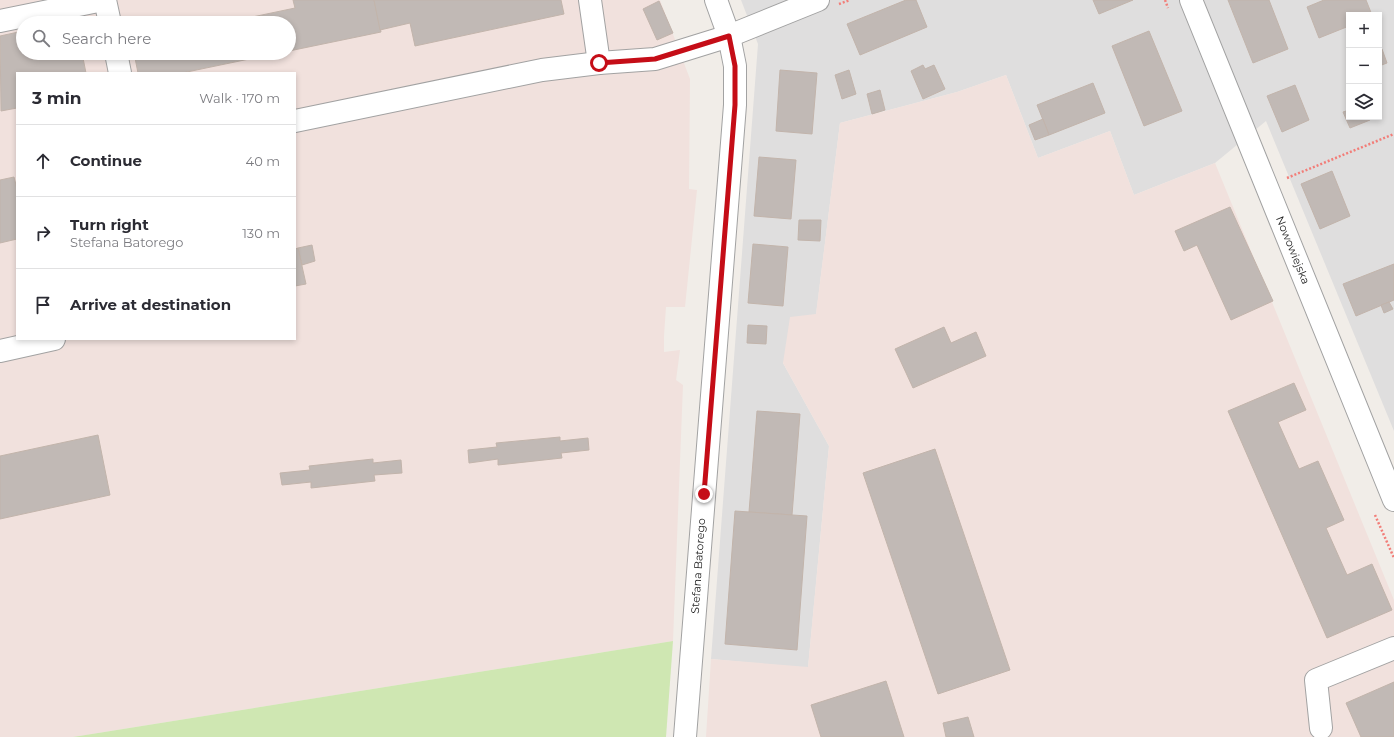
<!DOCTYPE html>
<html lang="en">
<head>
<meta charset="utf-8">
<style>
  :root { --surface:#fff; --page:#f2f2f3; --text:#2b2b33; --muted:#7c7c81; --line:#e1e1e2 }
  body { margin:0; font-family:Montserrat,sans-serif; background:var(--page); color:var(--text) }
  .controls { position:absolute; right:12px; top:12px; display:grid; overflow:hidden; border-radius:0px; box-shadow:0 2px 6px #0003 }
  .controls button { width:36px; height:36px; display:grid; place-items:center; padding:0; border:0; border-bottom:1px solid var(--line); background:var(--surface); color:var(--text); font:20px sans-serif }
  .stop { position:absolute; width:12px; height:12px; margin:-9px; border:3px solid #c50d17; border-radius:50%; background:#fff }
  .stop.end { background:#c50d17; border-color:#fff; box-shadow:0 1px 4px #0008 }
  .list { margin:0; padding:0; list-style:none }
  h2 { display:flex; justify-content:space-between; align-items:center; height:52px; margin:0; padding:0 16px; font-size:17px }
  h2 small { font-size:13px; font-weight:400; color:var(--muted) }
  .list li { display:grid; grid-template-columns:26px 1fr auto; gap:12px; align-items:center; box-sizing:border-box; height:72px; padding:0 16px; border-top:1px solid var(--line) }
  .list b { display:block; font-size:15px; white-space:nowrap }
  .list p { margin:0; font-size:13px; white-space:nowrap; color:var(--muted) }
  .list em { font-size:13px; font-style:normal; color:var(--muted) }
  .icon { flex:none; width:22px; height:22px; fill:none; stroke:currentColor; stroke-width:2; stroke-linecap:round; stroke-linejoin:round }
  .map { position:relative; flex:none; width:1394px; height:737px; overflow:hidden }
  .search { position:absolute; background:var(--surface); box-shadow:0 2px 6px #0003; left:16px; top:16px; width:280px; height:44px; display:flex; align-items:center; gap:10px; box-sizing:border-box; padding:0 14px; border-radius:22px; color:var(--muted); font-size:15px }
  .panel { position:absolute; background:var(--surface); box-shadow:0 2px 6px #0003; left:16px; top:72px; width:280px; height:268px; border-radius:0px }
  .map>svg:first-child { display:block }
</style>
</head>
<body>
<div class="map">
<svg width="1394" height="737" viewBox="0 0 1394 737">
  <rect width="100%" height="100%" fill="#f1ede8"/>
  <!-- residential -->
  <path fill="#dfdede" fill-rule="evenodd" d="M741,0H1394V431L1266,121L1215,163L1134,195L1110,131L1038,158L1006,75L957,92L840,123L816,315L783,363L829,446L808,668L711,659L758,44ZM1349,15H1379V117H1349Z"/>
  <!-- military -->
  <g fill="#f1e1dd" fill-rule="evenodd">
    <path d="M0,0H660L690,79L689,189L697,190L685,307H666L664,336V352L680,350L676,380L683,385L673,641L73,737H0ZM23,23H289V53H23ZM17,73H295V339H17Z"/>
    <polygon points="1006,75 1038,158 1110,131 1134,195 1215,163 1394,600 1394,737 706,737 711,659 808,667 829,446 783,363 790,317 816,314 840,123 957,92"/>
  </g>
  <!-- grass -->
  <polygon fill="#cfe7b2" points="673,641 666,737 73,737"/>
  <!-- building -->
  <g fill="#c1b9b5" stroke="#c2b4ab">
    <polygon points="293,0 374,0 381,32 289,51 289,23 224,23 295,8"/>
    <polygon points="374,0 561,0 564,14 415,46 410,23 380,30"/>
    <polygon points="906,0 916,0 927,27 860,55 847,24"/>
    <polygon points="1093,0 1133,0 1099,14"/>
    <polygon points="1228,0 1269,0 1288,49 1253,63"/>
    <polygon points="1324,0 1366,0 1372,15 1349,15 1349,26 1319,38 1307,7"/>
    <polygon points="659,1 673,33 657,40 643,9"/>
    <polygon points="23,31 23,53 82,53 86,73 17,73 17,108 1,111 0,36"/>
    <polygon points="1149,31 1182,111 1144,126 1112,46"/>
    <polygon points="1382,49 1387,63 1379,66 1379,50"/>
    <polygon points="134,53 278,53 182,73 138,73"/>
    <polygon points="923,65 925,69 934,65 945,89 923,99 911,71"/>
    <polygon points="780,70 817,73 812,134 776,131"/>
    <polygon points="849,70 856,94 842,99 835,75"/>
    <polygon points="1093,83 1105,113 1049,135 1037,105"/>
    <polygon points="1295,85 1309,120 1282,132 1267,96"/>
    <polygon points="880,90 885,110 872,114 867,94"/>
    <polygon points="1349,110 1349,117 1369,117 1370,120 1350,128 1343,112"/>
    <polygon points="1043,119 1049,135 1035,140 1029,125"/>
    <polygon points="759,157 796,160 791,219 754,216"/>
    <polygon points="1332,171 1350,216 1320,229 1301,184"/>
    <polygon points="14,177 17,189 17,239 0,243 0,180"/>
    <polygon points="1230,207 1273,301 1231,320 1197,245 1184,251 1175,231"/>
    <polygon points="799,220 821,220 820,241 798,240"/>
    <polygon points="753,244 788,247 783,306 748,303"/>
    <polygon points="312,245 315,261 302,265 298,248"/>
    <polygon points="298,248 306,284 295,286 295,249"/>
    <polygon points="1394,264 1394,300 1356,316 1343,284"/>
    <polygon points="1389,302 1393,309 1384,313 1381,305"/>
    <polygon points="748,325 767,326 766,344 747,343"/>
    <polygon points="944,327 951,343 976,332 986,356 913,388 895,349"/>
    <polygon points="1294,383 1306,410 1278,422 1299,469 1318,461 1344,520 1326,528 1347,575 1372,564 1392,610 1327,638 1228,411"/>
    <polygon points="757,411 800,414 792,515 749,512"/>
    <polygon points="98,435 110,495 0,519 0,456"/>
    <polygon points="560,437 560,441 588,438 589,450 561,453 562,458 498,465 498,459 469,463 468,450 497,447 496,443"/>
    <polygon points="935,449 1010,670 938,694 863,473"/>
    <polygon points="373,459 373,463 401,460 402,473 374,475 375,481 311,488 311,482 282,485 280,473 310,470 309,466"/>
    <polygon points="735,511 807,516 797,650 725,644"/>
    <polygon points="886,681 904,737 821,737 811,705"/>
    <polygon points="1394,682 1394,737 1361,737 1346,703"/>
    <polygon points="968,717 974,737 946,737 943,723"/>
  </g>
  <g fill="none" stroke-linecap="round" stroke-linejoin="round">
    <!-- minor casing -->
    <g stroke="#a2a2a2" stroke-width="24">
      <g id="minor">
        <polyline points="105,0 110,23"/>
        <polyline points="590,0 599,63"/>
        <polyline points="1191,0 1394,500"/>
        <polyline points="0,21 103,0"/>
        <polyline points="116,53 120,73"/>
        <polyline points="295,121 542,70 599,63 655,59 729,36 818,0"/>
        <polyline points="0,351 54,339"/>
        <polyline points="1321,728 1316,680 1394,648"/>
        <polyline points="685,737 735,105 735,66 729,36 716,0"/>
      </g>
    </g>
    <!-- path -->
    <g stroke="#f27d78" stroke-width="2.5" stroke-dasharray="2 2" stroke-linecap="butt">
      <polyline points="1165,0 1168,8"/>
      <polyline points="839,4 850,0"/>
      <polyline points="1287,178 1394,134"/>
      <polyline points="1375,515 1394,558"/>
    </g>
    <!-- minor -->
    <use href="#minor" stroke="#fff" stroke-width="22"/>
  </g>
  <g fill="none" stroke-linecap="round" stroke-linejoin="round">
    <!-- route -->
    <polyline stroke="#c50d17" stroke-width="5" points="599,63 655,59 729,36 735,66 735,105 704,494"/>
  </g>
  <g text-anchor="middle" dominant-baseline="central" stroke-width="3.5" stroke-linejoin="round" paint-order="stroke">
    <!-- street labels -->
    <g font-size="11" fill="#212121" stroke="#fff">
      <text transform="translate(1293 250) rotate(68)">Nowowiejska</text>
      <text transform="translate(698 566) rotate(-86)">Stefana Batorego</text>
    </g>
  </g>
</svg>
<div class="controls">
<button>+</button>
<button>−</button>
<button><svg class="icon" aria-label="layers" viewBox="0 0 24 24"><path d="M12 4l9 5-9 5-9-5zM3 14l9 5 9-5"/></svg></button>
</div>
<div class="stop" style="left:599px;top:63px"></div>
<div class="stop end" style="left:704px;top:494px"></div>
<div class="search"><svg class="icon" aria-label="search" viewBox="0 0 24 24"><circle cx="10" cy="10" r="6"/><path d="M15 15l6 6"/></svg>Search here</div>
<section class="panel">
<h2>3 min<small>Walk · 170 m</small></h2>
<ul class="list">
<li><svg class="icon" aria-label="ahead" viewBox="0 0 24 24"><path d="M12 20V5M6 11l6-6 6 6"/></svg><div><b>Continue</b></div><em>40 m</em></li>
<li><svg class="icon" aria-label="right" viewBox="0 0 24 24"><path d="M7 20v-9h11M14 6l5 5-5 5"/></svg><div><b>Turn right</b><p>Stefana Batorego</p></div><em>130 m</em></li>
<li><svg class="icon" aria-label="arrive" viewBox="0 0 24 24"><path d="M6 21V4h12l-3 4 3 4H6"/></svg><div><b>Arrive at destination</b></div></li>
</ul>
</section>
</div>
</body>
</html>
